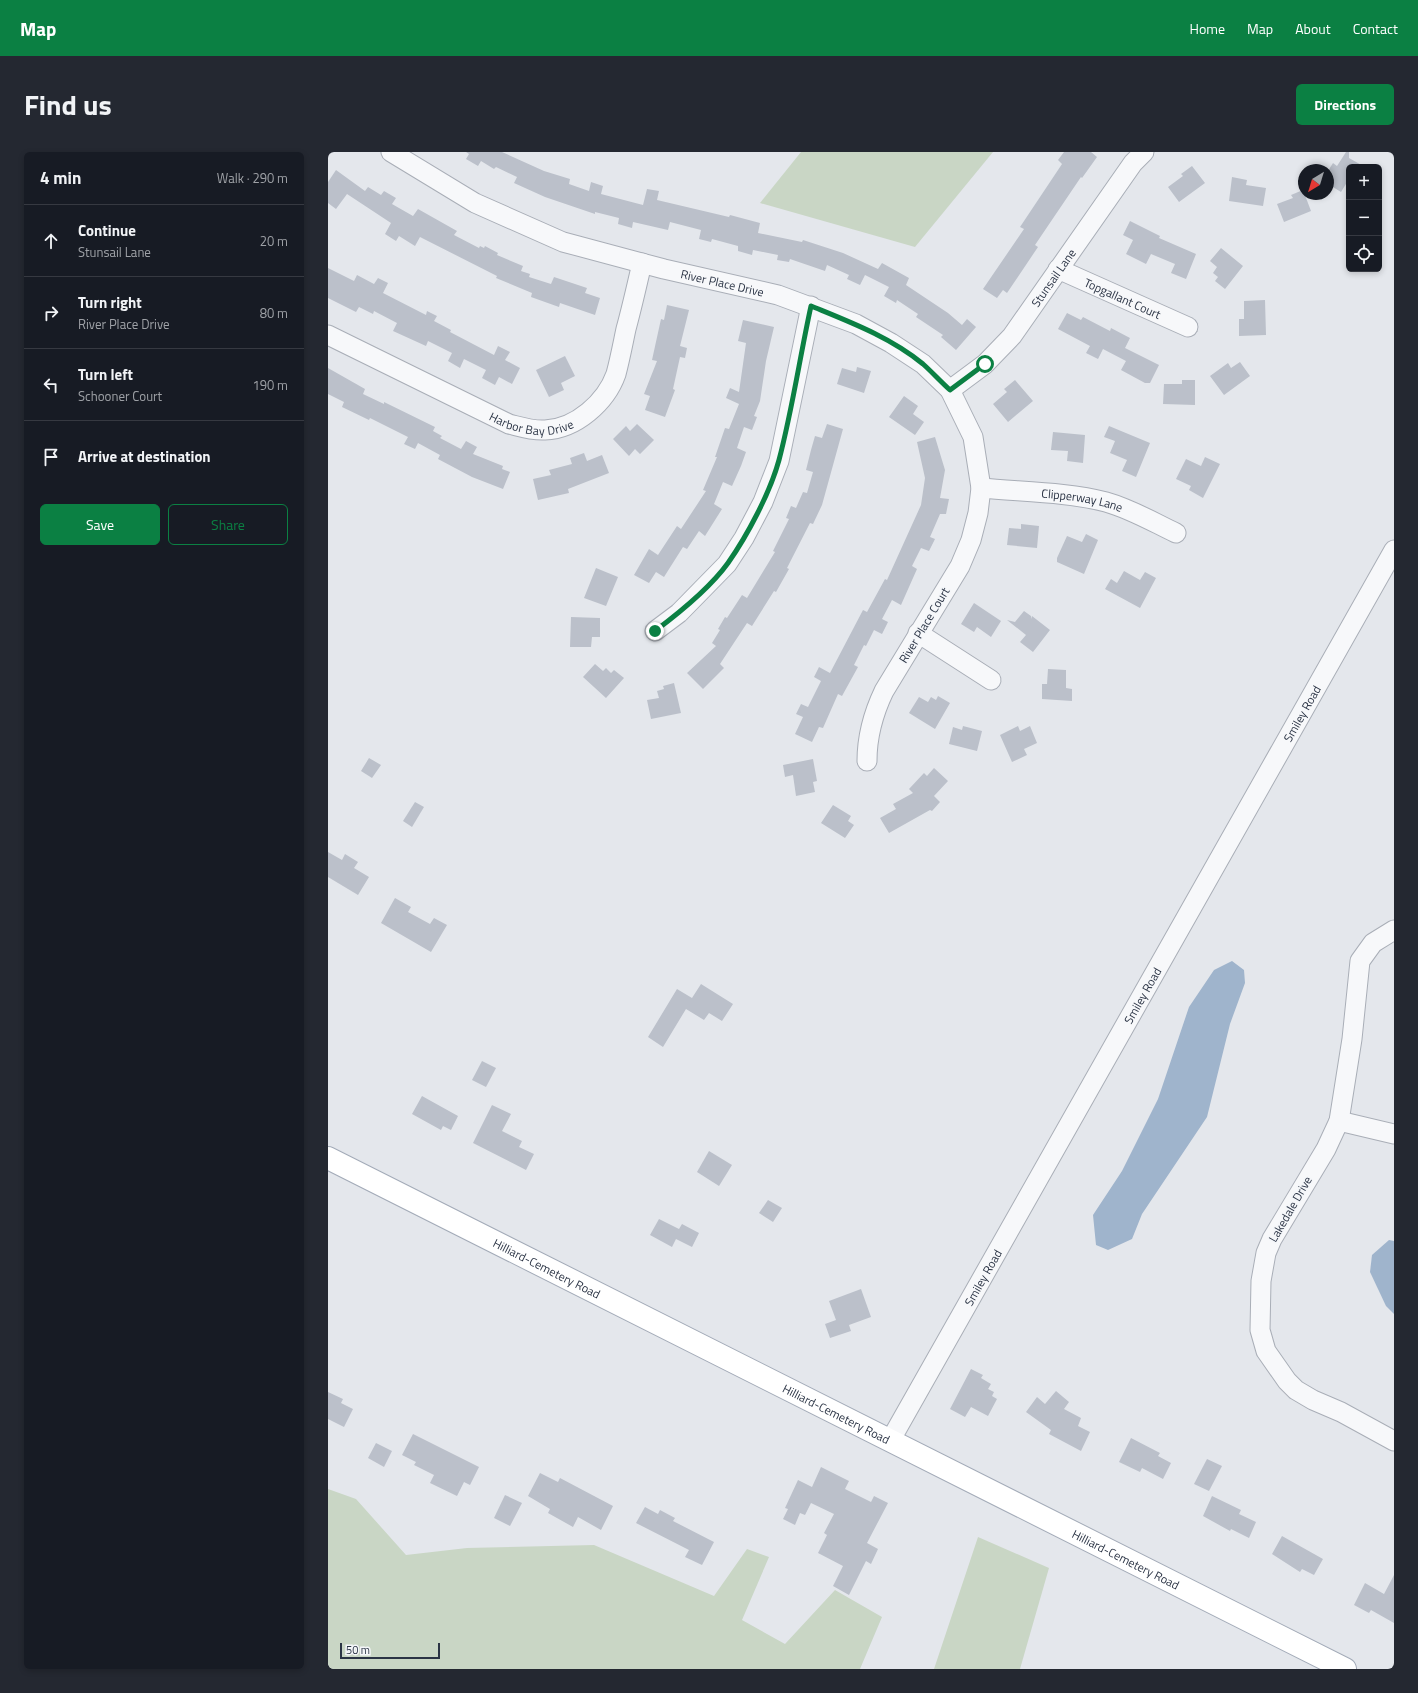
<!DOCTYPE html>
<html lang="en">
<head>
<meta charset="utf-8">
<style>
  :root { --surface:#171b24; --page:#242831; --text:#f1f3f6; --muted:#9ea1a6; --line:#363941; --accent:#0b8043 }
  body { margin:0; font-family:"Titillium Web",sans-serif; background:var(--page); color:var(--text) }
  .controls { position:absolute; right:12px; top:12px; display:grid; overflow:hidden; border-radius:6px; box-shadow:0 2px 6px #0003 }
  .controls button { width:36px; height:36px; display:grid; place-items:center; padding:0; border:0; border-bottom:1px solid var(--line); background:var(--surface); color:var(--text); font:20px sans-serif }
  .compass { position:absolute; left:970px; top:12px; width:36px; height:36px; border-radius:50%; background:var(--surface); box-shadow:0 2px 6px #0003; rotate:218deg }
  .scale { position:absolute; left:12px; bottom:10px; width:100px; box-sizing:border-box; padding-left:4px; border:2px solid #2b3445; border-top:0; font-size:11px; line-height:14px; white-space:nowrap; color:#2b3445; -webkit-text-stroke:3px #f4f6f9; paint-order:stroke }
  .stop { position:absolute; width:12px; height:12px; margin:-9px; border:3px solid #0b8043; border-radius:50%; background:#fff }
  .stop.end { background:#0b8043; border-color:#fff; box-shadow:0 1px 4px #0008 }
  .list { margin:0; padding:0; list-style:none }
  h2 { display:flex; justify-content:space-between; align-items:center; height:52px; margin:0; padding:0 16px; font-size:17px }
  h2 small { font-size:13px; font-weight:400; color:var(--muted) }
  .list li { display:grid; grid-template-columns:26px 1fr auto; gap:12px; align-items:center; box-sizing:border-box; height:72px; padding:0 16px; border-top:1px solid var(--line) }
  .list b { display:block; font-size:15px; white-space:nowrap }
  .list p { margin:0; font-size:13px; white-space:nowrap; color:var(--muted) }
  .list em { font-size:13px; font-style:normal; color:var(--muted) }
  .actions { display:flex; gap:8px; padding:12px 16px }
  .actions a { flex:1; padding:9px 0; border:1px solid var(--accent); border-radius:6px; text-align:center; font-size:14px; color:var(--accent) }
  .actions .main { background:var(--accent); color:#fff }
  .icon { flex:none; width:22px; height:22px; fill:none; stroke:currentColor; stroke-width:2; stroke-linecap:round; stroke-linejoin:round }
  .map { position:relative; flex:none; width:1066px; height:1517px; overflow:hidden; border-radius:6px }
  header { display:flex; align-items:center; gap:24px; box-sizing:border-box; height:56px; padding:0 20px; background:var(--accent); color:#fff }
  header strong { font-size:19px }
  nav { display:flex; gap:22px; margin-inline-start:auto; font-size:14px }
  .intro { display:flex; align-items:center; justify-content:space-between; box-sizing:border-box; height:96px; padding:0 24px }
  h1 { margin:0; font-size:28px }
  .button { padding:10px 18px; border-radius:6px; background:var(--accent); color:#fff; font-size:14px; font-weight:700 }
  main { display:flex; gap:24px; padding:0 24px }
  aside { flex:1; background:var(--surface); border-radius:6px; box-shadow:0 2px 6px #0003 }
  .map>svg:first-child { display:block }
</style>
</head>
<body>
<header>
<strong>Map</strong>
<nav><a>Home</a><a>Map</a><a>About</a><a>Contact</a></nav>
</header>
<div class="intro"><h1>Find us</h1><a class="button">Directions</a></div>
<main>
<aside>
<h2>4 min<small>Walk · 290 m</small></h2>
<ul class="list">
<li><svg class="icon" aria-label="ahead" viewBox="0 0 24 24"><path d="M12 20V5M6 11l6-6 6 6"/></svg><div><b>Continue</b><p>Stunsail Lane</p></div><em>20 m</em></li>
<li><svg class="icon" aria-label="right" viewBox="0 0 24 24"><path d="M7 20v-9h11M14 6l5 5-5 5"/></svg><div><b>Turn right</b><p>River Place Drive</p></div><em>80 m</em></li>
<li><svg class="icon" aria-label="left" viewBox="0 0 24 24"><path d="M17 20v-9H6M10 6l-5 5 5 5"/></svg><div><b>Turn left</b><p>Schooner Court</p></div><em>190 m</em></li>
<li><svg class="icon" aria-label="arrive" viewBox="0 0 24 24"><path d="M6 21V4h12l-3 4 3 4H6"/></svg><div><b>Arrive at destination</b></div></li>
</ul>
<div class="actions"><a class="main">Save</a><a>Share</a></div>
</aside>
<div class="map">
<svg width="1066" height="1517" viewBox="0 0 1066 1517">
  <rect width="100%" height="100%" fill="#e4e7ec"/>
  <!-- green -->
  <g fill="#c9d6c5">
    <polygon points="473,0 665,0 587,95 432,51"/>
    <polygon points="0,1337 28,1347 78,1403 139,1396 266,1393 386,1444 419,1397 441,1405 414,1468 457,1492 507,1438 554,1465 532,1517 0,1517"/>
    <polygon points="650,1385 721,1416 692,1517 606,1517"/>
  </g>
  <!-- water -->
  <g fill="#9fb4cc">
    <polygon points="904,809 916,818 917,831 902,872 879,965 814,1062 804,1087 780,1098 768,1093 765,1063 794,1019 830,947 861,855 886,818"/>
    <polygon points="1061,1088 1066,1089 1066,1162 1058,1154 1042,1120 1044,1103"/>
  </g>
  <!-- building -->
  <g fill="#bbc0ca">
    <polygon points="138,0 174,0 216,19 242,27 241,32 261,39 263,30 275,34 273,42 315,53 319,37 331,39 329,48 401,65 402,63 432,71 430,81 474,90 475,88 515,101 550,117 554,111 581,126 578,133 620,161 634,173 639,167 648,175 628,198 613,185 615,183 588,165 590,162 569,148 568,151 556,144 561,135 537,123 532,133 519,127 521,123 499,113 497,119 462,107 461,110 449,108 450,103 425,98 424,103 410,99 410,94 384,87 383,90 371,87 373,78 342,70 340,78 305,70 304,76 290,72 291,66 267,60 267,62 217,45 186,31 189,25 168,15 166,17 153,9 150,14 138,7 141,2"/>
    <polygon points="736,0 763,0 769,5 754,26 753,25 707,93 710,95 679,141 675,138 669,146 655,137 696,77 692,75 734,12 730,8"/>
    <polygon points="1018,0 1021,0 1021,6 1037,15 1021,15 1021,27 1013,40 1000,32 1000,19 1005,11 1009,14"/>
    <polygon points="864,14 877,31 851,50 840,35 855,24 853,22"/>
    <polygon points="8,18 37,39 40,35 53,43 56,39 68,46 64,52 85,64 90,57 129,79 126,83 151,96 152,94 156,96 157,94 170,101 169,103 195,114 193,119 202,122 201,125 223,132 226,125 259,136 257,141 272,146 267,163 232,151 231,155 203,145 204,141 168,126 169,124 92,85 87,94 71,84 68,89 57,82 63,71 19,42 8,57 0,51 0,30"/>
    <polygon points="904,25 919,28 918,33 938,36 935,54 901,49"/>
    <polygon points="975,38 983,59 956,70 949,52 965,46 963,43"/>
    <polygon points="802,69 832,84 831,86 868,102 858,127 843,121 847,112 823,102 818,112 798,102 805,88 795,83"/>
    <polygon points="893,96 915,114 897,137 887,129 890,125 885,121 889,115 882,109"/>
    <polygon points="0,116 26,129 29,123 46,132 50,126 60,131 55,141 98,163 99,159 109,164 106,169 123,178 122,180 166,203 170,194 182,200 177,208 192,216 184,232 171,225 167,233 154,226 158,218 136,207 132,216 120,209 124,201 100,189 98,194 65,179 69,171 46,159 45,162 31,155 28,160 0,146"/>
    <polygon points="937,148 938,183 911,184 911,167 916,167 916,149"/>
    <polygon points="339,153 361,158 352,194 359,196 357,206 352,205 345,237 347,238 337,265 317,258 322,244 316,242 329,209 324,208 333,167 336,168"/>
    <polygon points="739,161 753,168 755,165 782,179 783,176 802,186 797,196 831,213 822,231 817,231 793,218 798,209 775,197 770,207 758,201 762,194 730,177"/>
    <polygon points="415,168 446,175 438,209 432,249 426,264 429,265 424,278 416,275 409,296 418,300 413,314 404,334 395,330 386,352 394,357 377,384 371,379 359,397 355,395 336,425 328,420 321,431 306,423 321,397 330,403 349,374 353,377 378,339 375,338 389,305 387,305 397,276 401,277 411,252 398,246 402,236 411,240 418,191 410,189"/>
    <polygon points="237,204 247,224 233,231 236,238 221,245 208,218"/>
    <polygon points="912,210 922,224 896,243 882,224 900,211 903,216"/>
    <polygon points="529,215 543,219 536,241 509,232 514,216 528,220"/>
    <polygon points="0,216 37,237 35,242 56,252 56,250 107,275 105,279 114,284 112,286 133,297 138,289 149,295 145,302 175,314 174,317 182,320 175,337 144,325 110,307 112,303 90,291 87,297 76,292 80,285 42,266 41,268 14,255 16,250 0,242"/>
    <polygon points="687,228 705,249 680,270 665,252 679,240 676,237"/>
    <polygon points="854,228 867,228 867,253 835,252 836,232 854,232"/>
    <polygon points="576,244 590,254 585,262 596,270 587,283 561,265"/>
    <polygon points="309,272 326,288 312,302 307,297 301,304 285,287 298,274 302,279"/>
    <polygon points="499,272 515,277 494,353 485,372 482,371 459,416 461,417 448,440 446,439 424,474 419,471 392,512 396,516 375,537 359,521 388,494 384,491 392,478 390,477 397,465 399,466 414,443 419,446 447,400 445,399 461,367 458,366 463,354 468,356 475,340 479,341 485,320 478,318 483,298 487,284 494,286"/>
    <polygon points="781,274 822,291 808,325 794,319 799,308 782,301 787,289 776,285"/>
    <polygon points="725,280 757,283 755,311 739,309 740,299 723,298"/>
    <polygon points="607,285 617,318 612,346 621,347 618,362 612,362 602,385 607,387 601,399 593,396 584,414 589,417 573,453 564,448 554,467 560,470 554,482 546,478 538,494 536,493 526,513 530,515 514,544 510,542 495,576 491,575 484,590 467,582 475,565 468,562 473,552 480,555 493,529 486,525 491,515 502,521 535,458 539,460 557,427 559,428 593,353 597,326 589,290"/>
    <polygon points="256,301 259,309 274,303 281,321 240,337 241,341 210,348 205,327 223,323 221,318 244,312 242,306"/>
    <polygon points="877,305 892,312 875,346 861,338 863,334 848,327 858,307 873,314"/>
    <polygon points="693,372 711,374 709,396 679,393 681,376 693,377"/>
    <polygon points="758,382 770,388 756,422 729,410 729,406 739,384 754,390"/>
    <polygon points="268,416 290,425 278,454 256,446"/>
    <polygon points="796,419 812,428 817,420 828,426 812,456 777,437 783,427 789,431"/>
    <polygon points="646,451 673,469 663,485 649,475 646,480 633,472"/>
    <polygon points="696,459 703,464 703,467 704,464 722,478 705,500 692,490 698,483 679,468 687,470"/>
    <polygon points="243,465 272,466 272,485 264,485 263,495 242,495"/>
    <polygon points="267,512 275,519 278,516 283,521 286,518 296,526 278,546 255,525"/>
    <polygon points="720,517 738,518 738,536 744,537 744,549 714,547 714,532 719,532"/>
    <polygon points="346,531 353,561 323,567 319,548 331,546 329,539 336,537 335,534"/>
    <polygon points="610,544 622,551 607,577 581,561 591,545 600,550 603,545 608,548"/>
    <polygon points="635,574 654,579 649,599 621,592 625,575 634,578"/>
    <polygon points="690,574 692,579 702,574 709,591 696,597 699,603 684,610 672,583"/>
    <polygon points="41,606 53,613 44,626 33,619"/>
    <polygon points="485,607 489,629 485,630 487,640 468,644 465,623 457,625 455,613"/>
    <polygon points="606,616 620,629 606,644 612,650 604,659 602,658 561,681 552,666 568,657 565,652 585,641 581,637 596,621 599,624"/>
    <polygon points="87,650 96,655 84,675 75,669"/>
    <polygon points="505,653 523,664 520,669 526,673 517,686 493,671"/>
    <polygon points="0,700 14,708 17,702 30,710 26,716 41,725 30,743 0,725"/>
    <polygon points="67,746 83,755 80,760 102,772 106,766 119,773 103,800 53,771"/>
    <polygon points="373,832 405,852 394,869 381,861 376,868 358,857 335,895 320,885 349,837 364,846"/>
    <polygon points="154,909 168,916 158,935 144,928"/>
    <polygon points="94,944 130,964 123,978 115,974 113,978 84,962"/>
    <polygon points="164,953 183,962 174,979 194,989 191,995 206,1002 198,1018 145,991"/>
    <polygon points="381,999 404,1013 391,1034 369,1020"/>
    <polygon points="440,1048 454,1056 445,1070 431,1061"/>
    <polygon points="331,1067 351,1077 354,1072 371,1081 364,1095 348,1087 344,1095 322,1083"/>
    <polygon points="533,1137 543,1165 521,1173 523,1179 502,1186 497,1172 508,1168 501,1149"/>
    <polygon points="643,1217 655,1223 653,1226 663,1232 660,1237 666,1240 664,1244 669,1247 660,1264 643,1255 637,1265 622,1257"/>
    <polygon points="728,1239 741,1250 736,1257 753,1266 750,1274 762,1280 753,1299 721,1282 723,1278 698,1260 709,1245 717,1252"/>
    <polygon points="0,1240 15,1247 13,1251 25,1257 16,1275 0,1267"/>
    <polygon points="85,1282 151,1315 142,1333 136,1330 129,1344 102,1331 106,1323 86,1313 88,1310 74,1303"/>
    <polygon points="803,1286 832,1301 830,1304 843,1311 835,1327 814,1316 812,1320 791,1310"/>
    <polygon points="48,1291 64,1299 56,1315 40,1306"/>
    <polygon points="879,1307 894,1314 881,1339 866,1332"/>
    <polygon points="493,1315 521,1329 517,1337 543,1350 546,1344 560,1351 539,1391 550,1397 543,1412 538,1409 521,1443 505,1434 515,1414 490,1401 499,1383 496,1381 506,1362 483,1351 477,1363 472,1361 467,1373 455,1367 460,1357 457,1356 470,1328 484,1335"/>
    <polygon points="212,1321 230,1330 232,1326 285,1354 273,1378 250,1365 245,1375 220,1361 222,1357 200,1344"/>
    <polygon points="177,1343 194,1351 182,1374 166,1366"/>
    <polygon points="884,1344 913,1358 911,1362 928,1370 921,1386 903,1377 902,1379 875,1364"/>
    <polygon points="317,1355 330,1362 332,1358 347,1366 345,1369 386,1390 374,1413 357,1405 361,1398 308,1371"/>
    <polygon points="954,1384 995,1407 986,1423 974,1417 972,1420 944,1402"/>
    <polygon points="1066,1423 1066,1471 1043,1458 1041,1461 1026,1453 1037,1431 1056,1442"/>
  </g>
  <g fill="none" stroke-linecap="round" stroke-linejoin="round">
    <!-- minor casing -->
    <g stroke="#a9aeb7" stroke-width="21">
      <g id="minor">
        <path id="s1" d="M63,0L147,51L235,90L336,117L450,143L528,172L563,191L595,212L622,238L645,285L653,336L650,361L643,388L632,414L556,539C545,562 539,584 539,609"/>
        <path id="s2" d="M730,117L860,175"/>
        <path id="s3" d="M0,183L181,272C193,275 205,279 217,278C248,277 278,250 288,222C292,207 295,191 298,177C304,155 309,133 314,111"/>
        <path id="s4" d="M622,238L657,212L684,184L805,11L816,0"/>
        <path id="s5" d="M653,336C694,340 739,340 778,350C803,357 825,370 848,381"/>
        <polyline points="327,479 351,461 399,412 416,386 435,350 451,309 483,154"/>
        <polyline points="590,481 663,528"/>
        <polyline points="1066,778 1045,791 1032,809 1024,887 1011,969 998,997 944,1087 938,1101 933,1129 932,1178 938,1199 959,1229 968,1238 985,1248 1013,1260 1066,1289"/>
        <polyline points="1011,969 1066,982"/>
        <path id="s6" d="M562,1289L1066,398"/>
      </g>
    </g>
    <!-- major casing -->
    <g stroke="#a3abb8" stroke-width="24">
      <g id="major">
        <path id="s7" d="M0,1006L1017,1517"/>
      </g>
    </g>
    <!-- minor -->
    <use href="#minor" stroke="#f7f8fa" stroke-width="19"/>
    <!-- major -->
    <use href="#major" stroke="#fff" stroke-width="22"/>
  </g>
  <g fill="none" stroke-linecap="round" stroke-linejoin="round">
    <!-- route -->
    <path stroke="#0b8043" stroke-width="5" d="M327,479C351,461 382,436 400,411C419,384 442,341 451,308C464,259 472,204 483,154C522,170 562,185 595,212C604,220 613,230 622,238L657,212"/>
  </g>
  <g text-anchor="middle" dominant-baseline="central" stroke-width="3" stroke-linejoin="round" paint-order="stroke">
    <!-- street labels -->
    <g font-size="12" fill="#2b3445" stroke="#f4f6f9">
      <text stroke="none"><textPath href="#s4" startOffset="154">Stunsail Lane</textPath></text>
      <text stroke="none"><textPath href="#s1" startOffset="359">River Place Drive</textPath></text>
      <text stroke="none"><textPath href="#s2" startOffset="71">Topgallant Court</textPath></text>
      <text stroke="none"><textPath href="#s3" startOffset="224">Harbor Bay Drive</textPath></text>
      <text stroke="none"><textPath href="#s5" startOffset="102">Clipperway Lane</textPath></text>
      <text transform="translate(596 473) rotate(-59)">River Place Court</text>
      <text stroke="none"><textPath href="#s6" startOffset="836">Smiley Road</textPath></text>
      <text stroke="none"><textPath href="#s6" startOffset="512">Smiley Road</textPath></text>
      <text transform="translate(962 1057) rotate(-60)">Lakedale Drive</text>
      <text stroke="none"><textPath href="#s7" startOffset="245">Hilliard-Cemetery Road</textPath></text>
      <text stroke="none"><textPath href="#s6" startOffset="188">Smiley Road</textPath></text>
      <text stroke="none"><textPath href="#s7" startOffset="569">Hilliard-Cemetery Road</textPath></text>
      <text stroke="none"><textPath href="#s7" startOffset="893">Hilliard-Cemetery Road</textPath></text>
    </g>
  </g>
</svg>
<div class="controls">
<button>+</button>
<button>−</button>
<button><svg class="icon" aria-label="locate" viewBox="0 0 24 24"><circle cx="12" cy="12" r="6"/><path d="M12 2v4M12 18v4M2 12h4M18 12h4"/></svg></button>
</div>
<svg class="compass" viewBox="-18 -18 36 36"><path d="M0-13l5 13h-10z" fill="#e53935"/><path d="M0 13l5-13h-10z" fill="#9ea1a6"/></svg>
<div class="scale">50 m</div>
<div class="stop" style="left:657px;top:212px"></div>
<div class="stop end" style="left:327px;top:479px"></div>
</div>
</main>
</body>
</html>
